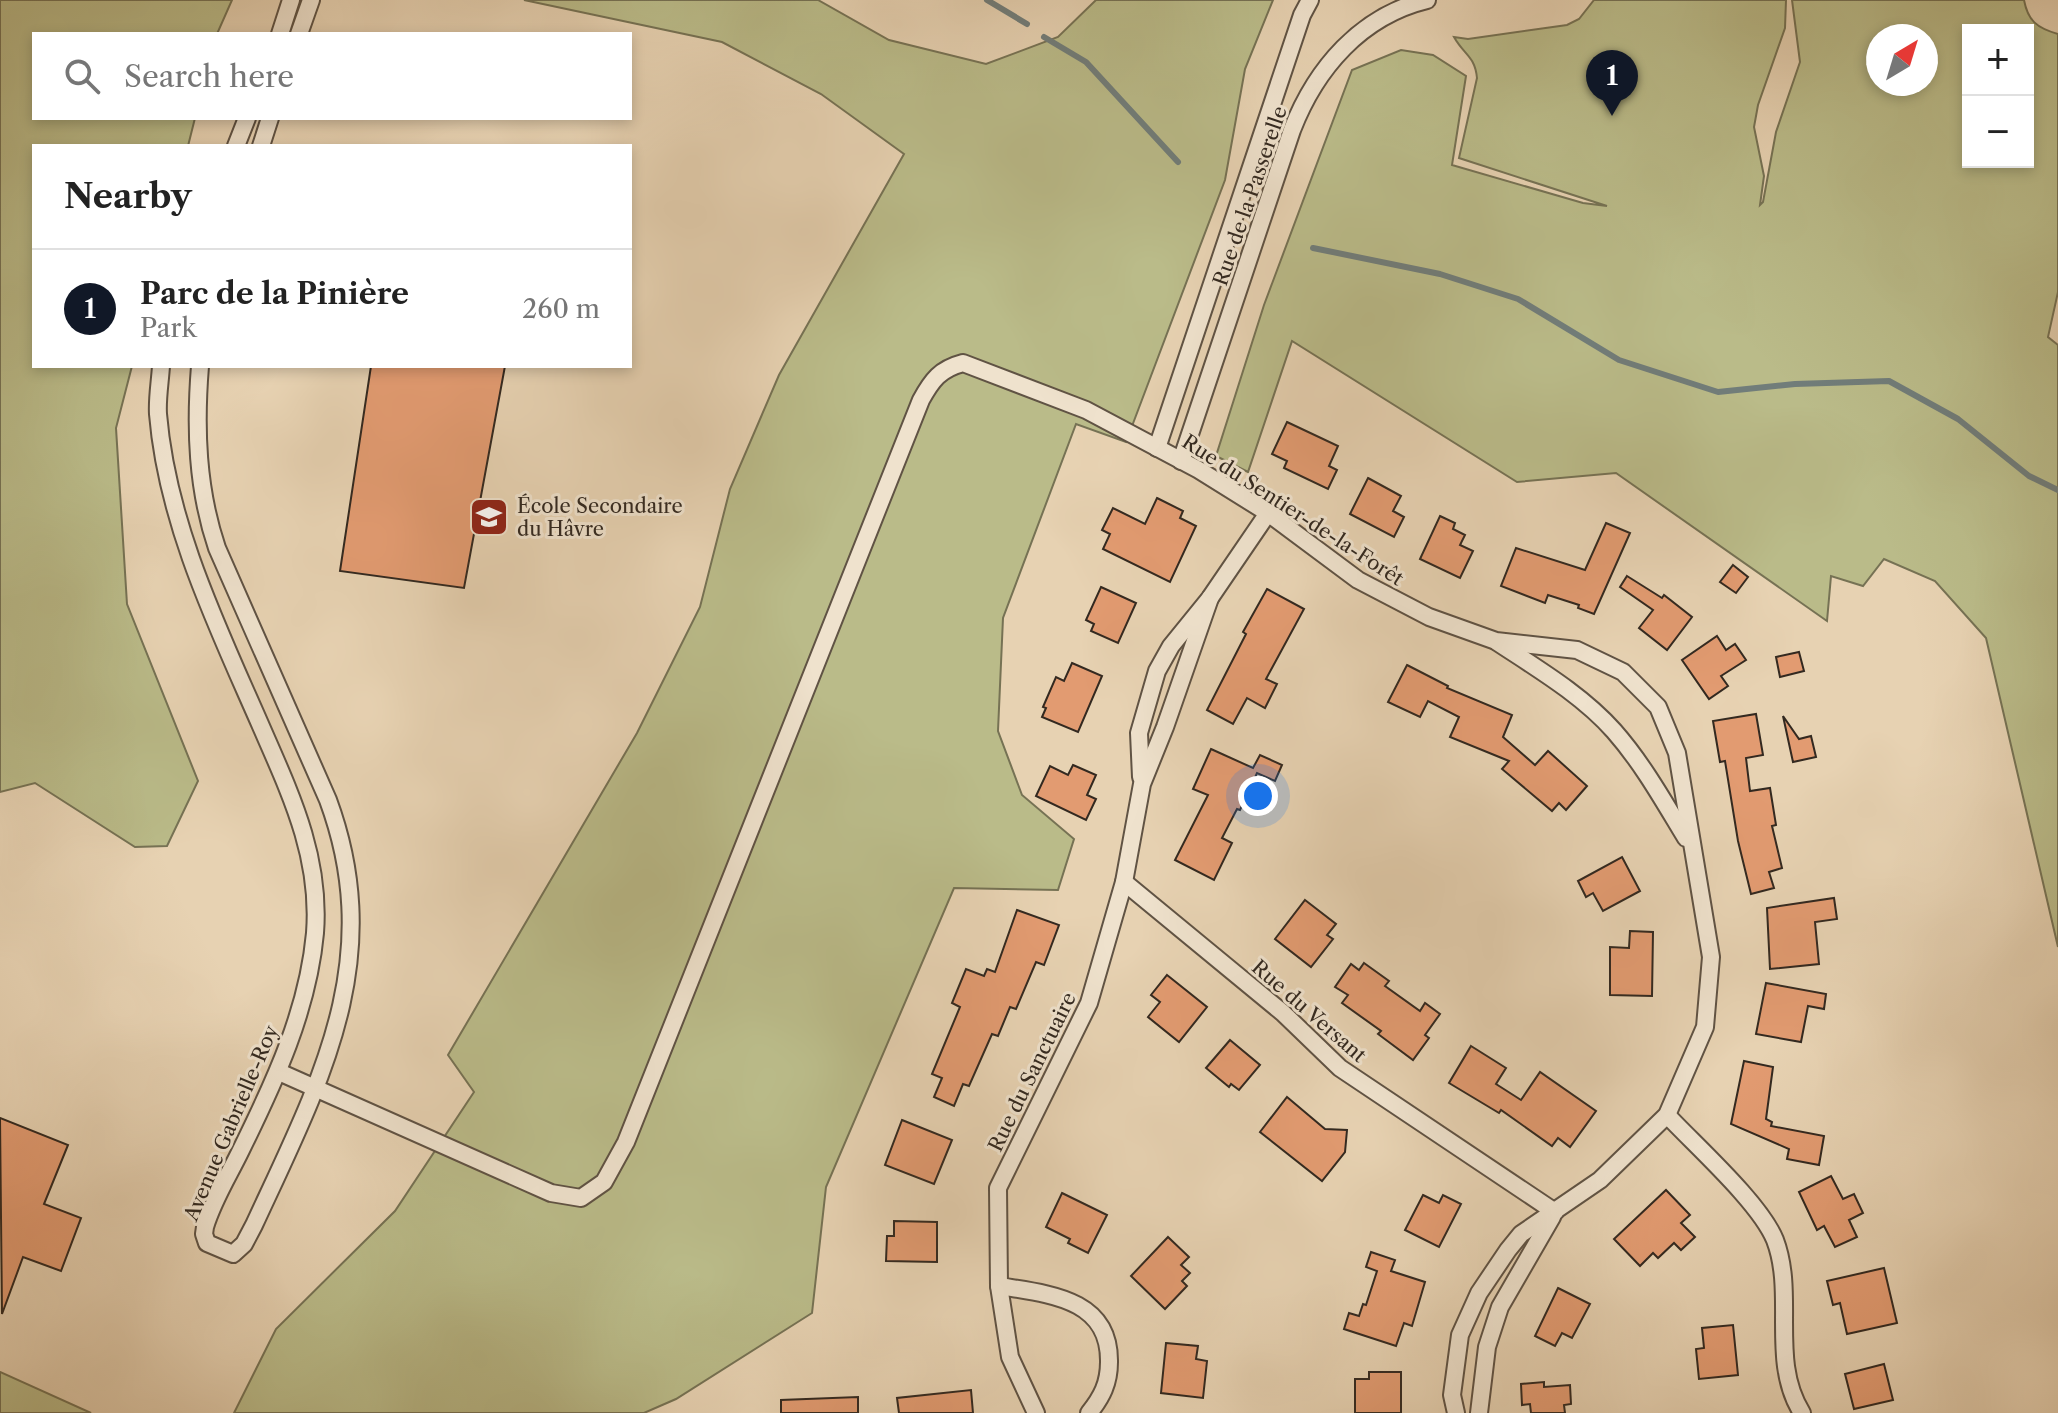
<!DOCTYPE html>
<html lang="en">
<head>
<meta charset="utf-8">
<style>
  :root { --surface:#fff; --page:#f6f6f6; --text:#222; --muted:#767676; --line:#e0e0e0; --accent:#111827 }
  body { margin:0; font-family:"Libre Caslon Text",serif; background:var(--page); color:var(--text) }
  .controls { position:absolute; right:24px; top:24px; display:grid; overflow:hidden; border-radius:0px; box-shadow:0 4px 12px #0003 }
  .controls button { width:72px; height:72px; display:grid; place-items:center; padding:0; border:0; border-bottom:2px solid var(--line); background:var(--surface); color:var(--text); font:40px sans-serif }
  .compass { position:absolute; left:1866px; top:24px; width:72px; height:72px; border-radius:50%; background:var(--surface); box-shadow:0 4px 12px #0003; rotate:38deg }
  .you { position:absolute; left:1258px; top:796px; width:28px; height:28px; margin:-20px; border:6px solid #fff; border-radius:50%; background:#1a73e8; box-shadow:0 0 0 12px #1a73e833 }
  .badge { display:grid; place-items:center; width:52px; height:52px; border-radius:50%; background:var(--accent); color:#fff; font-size:26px; font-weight:700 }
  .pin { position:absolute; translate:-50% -66px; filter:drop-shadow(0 2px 4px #0008) }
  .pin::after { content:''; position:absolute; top:42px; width:28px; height:24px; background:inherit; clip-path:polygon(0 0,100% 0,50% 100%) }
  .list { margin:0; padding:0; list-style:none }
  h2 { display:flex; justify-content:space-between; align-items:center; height:104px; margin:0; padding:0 32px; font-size:34px }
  h2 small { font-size:26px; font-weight:400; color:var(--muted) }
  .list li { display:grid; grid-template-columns:52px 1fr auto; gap:24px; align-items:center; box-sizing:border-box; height:120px; padding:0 32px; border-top:2px solid var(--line) }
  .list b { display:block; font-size:30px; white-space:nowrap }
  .list p { margin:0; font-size:26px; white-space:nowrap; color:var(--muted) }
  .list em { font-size:26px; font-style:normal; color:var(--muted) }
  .icon { flex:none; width:44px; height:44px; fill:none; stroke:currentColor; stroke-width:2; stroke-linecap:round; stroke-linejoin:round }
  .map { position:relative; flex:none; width:2058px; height:1413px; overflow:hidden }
  .search { position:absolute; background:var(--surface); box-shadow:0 4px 12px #0003; left:32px; top:32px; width:600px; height:88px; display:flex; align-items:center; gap:20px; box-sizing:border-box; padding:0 28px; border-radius:0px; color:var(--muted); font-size:30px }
  .panel { position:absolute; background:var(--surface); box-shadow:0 4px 12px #0003; left:32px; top:144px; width:600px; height:224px; border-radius:0px }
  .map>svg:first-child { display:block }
</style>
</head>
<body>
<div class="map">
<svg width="2058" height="1413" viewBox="0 0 2058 1413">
  <rect width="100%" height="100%" fill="#e7d2b2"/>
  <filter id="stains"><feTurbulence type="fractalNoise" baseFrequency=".0025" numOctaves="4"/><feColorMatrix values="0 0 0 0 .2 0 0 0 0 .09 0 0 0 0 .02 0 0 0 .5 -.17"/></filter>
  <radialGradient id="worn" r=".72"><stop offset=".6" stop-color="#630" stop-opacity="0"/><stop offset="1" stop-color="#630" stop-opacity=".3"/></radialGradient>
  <!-- green -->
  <g fill="#babb89" stroke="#767254" stroke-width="2" fill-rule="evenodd">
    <polygon points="0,0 232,0 217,34 34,34 34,118 195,118 188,146 34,146 34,366 132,366 116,428 127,604 198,781 167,846 135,847 35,783 0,792"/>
    <polygon points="524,0 818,0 889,40 986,64 1058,37 1096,0 1273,0 1245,69 1225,180 1126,442 1076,424 1003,618 998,731 1022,795 1074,839 1058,890 954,888 826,1187 812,1313 676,1399 644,1413 234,1413 276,1329 395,1211 474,1092 448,1055 637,733 700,607 730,489 779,375 904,154 821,94 722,42"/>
    <path d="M1594,0H1786L1785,28L1758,105L1754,127L1764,176L1760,205L1763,202L1776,132L1800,62L1792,0H2024C2028,21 2037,28 2058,34V292L2048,337L2058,345V947L1986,638L1935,581L1884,559L1863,586L1831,576L1827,621L1616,473L1517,482L1292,341L1248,472L1216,456L1264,305L1352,70L1401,50L1433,55L1466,76L1452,165L1583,203L1607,206L1459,158L1477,78C1475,56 1464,55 1454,37L1468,39L1567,25L1579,19ZM2028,30V162H1968V30ZM1878,36H1926V84H1878Z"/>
    <polygon points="0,1372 91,1413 0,1413"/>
  </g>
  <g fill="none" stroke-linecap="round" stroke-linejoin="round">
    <!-- stream -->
    <g stroke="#717d7a" stroke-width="6">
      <polyline points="987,0 1027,24"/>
      <polyline points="1044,37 1086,62 1178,162"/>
      <polyline points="1313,248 1440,274 1518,299 1619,360 1718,392 1795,384 1889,381 1958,419 2029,476 2058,490"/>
    </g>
  </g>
  <!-- building -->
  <g fill="#e29b71" stroke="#332920" stroke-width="2">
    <polygon points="371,366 505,366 464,588 340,571"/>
    <polygon points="1287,422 1338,446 1329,466 1337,470 1328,489 1284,468 1287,461 1272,454"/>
    <polygon points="1368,478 1401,496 1393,511 1404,517 1394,537 1350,514"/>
    <polygon points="1157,498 1183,511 1180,518 1196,526 1170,582 1103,549 1110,534 1102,530 1113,508 1145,524"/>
    <polygon points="1440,516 1455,523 1453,529 1465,535 1460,545 1473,551 1460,578 1420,559"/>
    <polygon points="1606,523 1630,533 1594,614 1578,608 1579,605 1548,595 1545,603 1501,586 1516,548 1585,570"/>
    <polygon points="1733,565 1748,577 1736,593 1720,582"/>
    <polygon points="1627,576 1662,598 1664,595 1692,617 1667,650 1639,628 1653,610 1620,587"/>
    <polygon points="1101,587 1136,603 1118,643 1091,631 1094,624 1086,620"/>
    <polygon points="1267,589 1304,609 1266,679 1277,684 1265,708 1247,698 1233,724 1207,710 1246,634 1243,632"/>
    <polygon points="1717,636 1726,650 1735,644 1746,660 1721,676 1728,686 1709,699 1682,660"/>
    <polygon points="1799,652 1804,671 1780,677 1776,657"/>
    <polygon points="1072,663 1102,676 1078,732 1042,717 1046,708 1043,707 1056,677 1064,681"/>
    <polygon points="1407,665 1448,686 1447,688 1512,715 1503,737 1535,765 1548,751 1587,786 1566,810 1559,803 1552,811 1502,769 1509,761 1450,737 1459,717 1428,701 1420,717 1388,702"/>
    <polygon points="1756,714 1763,755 1746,758 1750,791 1770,788 1776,825 1772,826 1782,868 1769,872 1774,888 1751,894 1738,841 1725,761 1720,762 1713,721"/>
    <polygon points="1783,716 1799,739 1811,736 1816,757 1793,762"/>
    <polygon points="1211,749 1253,768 1260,755 1282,765 1275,781 1257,773 1240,810 1237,809 1222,838 1232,843 1214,880 1175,860 1208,795 1193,789"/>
    <polygon points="1073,765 1096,775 1087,795 1096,799 1086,820 1036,796 1050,766 1068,775"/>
    <polygon points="1622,857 1640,891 1603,911 1593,893 1586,897 1578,881"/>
    <polygon points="1834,898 1837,919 1815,922 1819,964 1770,969 1767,908"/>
    <polygon points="1305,900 1336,924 1327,935 1333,939 1311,967 1275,939"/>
    <polygon points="1017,910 1059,925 1044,965 1036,962 1016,1009 1010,1007 998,1036 992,1034 969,1086 963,1084 954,1106 934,1097 942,1078 932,1074 960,1007 952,1003 966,969 984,976 987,969 995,972"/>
    <polygon points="1630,931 1653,932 1652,996 1610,995 1610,947 1629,948"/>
    <polygon points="1364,963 1389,981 1385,986 1420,1011 1425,1003 1440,1014 1425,1035 1429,1038 1413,1060 1378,1034 1381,1031 1342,1003 1348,995 1335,987 1351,964 1359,970"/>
    <polygon points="1167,975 1207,1007 1179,1042 1148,1017 1160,1002 1151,995"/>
    <polygon points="1766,983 1826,994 1824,1009 1808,1006 1801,1042 1756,1034"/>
    <polygon points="1230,1040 1260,1065 1239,1090 1231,1084 1229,1087 1206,1068"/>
    <polygon points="1471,1046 1506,1068 1496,1084 1521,1100 1540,1072 1596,1111 1570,1147 1558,1138 1552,1146 1501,1110 1499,1113 1449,1083"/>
    <polygon points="1744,1061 1773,1067 1766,1119 1772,1122 1771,1126 1824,1136 1819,1165 1787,1159 1789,1149 1731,1124"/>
    <polygon points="1287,1097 1325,1129 1347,1130 1345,1152 1322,1181 1260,1132"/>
    <polygon points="0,1118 68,1145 44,1204 81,1218 61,1271 23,1257 2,1314"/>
    <polygon points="902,1120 952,1140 934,1184 885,1165"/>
    <polygon points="1831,1176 1843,1199 1854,1194 1863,1213 1849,1220 1857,1237 1835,1247 1824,1226 1817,1230 1799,1192"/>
    <polygon points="1666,1190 1690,1215 1681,1223 1695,1237 1681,1250 1674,1243 1658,1258 1653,1253 1640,1266 1614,1239"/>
    <polygon points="1062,1193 1107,1215 1088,1253 1068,1243 1070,1239 1046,1227"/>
    <polygon points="1423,1195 1439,1203 1443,1195 1461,1204 1439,1247 1405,1230"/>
    <polygon points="894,1221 937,1222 937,1262 886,1261 887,1236 894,1236"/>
    <polygon points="1168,1237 1189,1257 1181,1265 1190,1273 1182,1281 1187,1286 1165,1309 1131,1276"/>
    <polygon points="1371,1252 1395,1260 1391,1271 1425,1282 1412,1326 1404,1323 1396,1346 1344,1329 1349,1313 1359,1316 1363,1304 1366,1305 1377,1271 1366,1267"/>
    <polygon points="1884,1268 1897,1323 1847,1334 1840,1303 1833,1305 1827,1281"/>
    <polygon points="1558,1288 1590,1304 1572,1338 1562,1333 1555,1346 1535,1336"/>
    <polygon points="1733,1325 1738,1375 1699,1379 1696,1349 1704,1348 1702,1328"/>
    <polygon points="1166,1343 1198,1346 1196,1359 1207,1361 1203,1398 1161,1393"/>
    <polygon points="1884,1364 1893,1400 1854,1409 1845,1374"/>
    <polygon points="1369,1372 1401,1372 1401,1413 1355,1413 1355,1379 1369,1379"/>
    <polygon points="1544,1382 1544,1387 1570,1385 1571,1404 1564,1405 1565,1413 1531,1413 1530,1404 1522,1405 1521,1384"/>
    <polygon points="971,1390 973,1413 899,1413 897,1398"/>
    <polygon points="858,1397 858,1413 781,1413 781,1400"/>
  </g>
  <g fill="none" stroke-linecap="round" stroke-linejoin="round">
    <!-- minor casing -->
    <g stroke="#605344" stroke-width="20">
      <g id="minor">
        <polyline points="280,34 291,0"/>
        <polyline points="299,34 311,0"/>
        <polyline points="236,146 247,118"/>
        <polyline points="261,146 270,118"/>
        <path d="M161,366C160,382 157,399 158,414C167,523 217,626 260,724C290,793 321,856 315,933C308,1010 275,1081 241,1150C229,1175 213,1200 205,1227L204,1234L207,1243L233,1254L244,1244L254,1225C320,1082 387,960 328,800L217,548C197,489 195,428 200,366"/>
        <polyline points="1157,448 1302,15 1310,0"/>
        <path d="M1181,461L1292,130C1316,68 1361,16 1427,0"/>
        <path d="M1497,642C1538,669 1582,695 1614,731C1643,764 1664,802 1686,838"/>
        <polyline points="1141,777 1139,733 1157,671 1171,646 1210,598 1268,513"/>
        <polyline points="1124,882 1283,1013 1340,1068 1555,1212"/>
        <path d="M279,1072L551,1193L581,1198L604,1182L626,1142L921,400C932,380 940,369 963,363L1086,410L1199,470L1268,513L1358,580L1429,617L1496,641L1577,650L1623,672L1658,707L1677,753L1711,957L1705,1027L1667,1115L1600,1180L1521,1234L1508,1250L1479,1293L1460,1335L1452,1395L1456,1413"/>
        <path d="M1667,1115C1696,1146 1760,1203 1775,1240C1796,1295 1769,1361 1802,1413"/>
        <path d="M999,1286C1048,1294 1110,1298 1109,1362C1109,1383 1102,1397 1089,1413"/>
        <polyline points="1036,1413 1010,1357 999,1286 998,1188 1089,1003 1124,882 1142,784 1165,727 1210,598"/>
        <polyline points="1479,1413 1487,1347 1500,1307 1552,1217"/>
      </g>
    </g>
    <!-- minor -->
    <use href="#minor" stroke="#efe2cd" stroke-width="16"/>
  </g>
  <!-- icons -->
  <defs>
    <g id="school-square" transform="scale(2)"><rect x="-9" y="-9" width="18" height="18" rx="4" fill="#8f2418" stroke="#efe2cd"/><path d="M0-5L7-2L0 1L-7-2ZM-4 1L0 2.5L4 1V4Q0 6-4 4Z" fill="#fff"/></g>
  </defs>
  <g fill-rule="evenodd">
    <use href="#school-square" x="489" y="517"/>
  </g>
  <g text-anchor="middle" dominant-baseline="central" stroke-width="6" stroke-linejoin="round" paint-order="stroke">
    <!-- street labels -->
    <g font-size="20" fill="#332920" stroke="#efe2cd">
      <text transform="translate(1250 196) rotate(-71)">Rue de la Passerelle</text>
      <text transform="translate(1293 510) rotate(33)">Rue du Sentier-de-la-Forêt</text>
      <text transform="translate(1309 1011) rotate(41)">Rue du Versant</text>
      <text transform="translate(1032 1072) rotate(-64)">Rue du Sanctuaire</text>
      <text transform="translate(231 1123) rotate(-67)">Avenue Gabrielle-Roy</text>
    </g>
    <!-- poi labels -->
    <g font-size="20" fill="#332920" stroke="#efe2cd" text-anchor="start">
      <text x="517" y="506">École Secondaire<tspan x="517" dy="23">du Hâvre</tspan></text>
    </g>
  </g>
  <rect width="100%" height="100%" filter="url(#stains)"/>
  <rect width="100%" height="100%" fill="url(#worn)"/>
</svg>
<div class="controls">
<button>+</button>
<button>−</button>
</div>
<svg class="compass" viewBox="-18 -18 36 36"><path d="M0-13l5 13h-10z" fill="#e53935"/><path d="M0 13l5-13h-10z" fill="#767676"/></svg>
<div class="you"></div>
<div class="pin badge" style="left:1612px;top:116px">1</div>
<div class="search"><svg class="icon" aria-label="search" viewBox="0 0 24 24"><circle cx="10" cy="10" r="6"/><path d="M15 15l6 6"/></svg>Search here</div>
<section class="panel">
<h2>Nearby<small></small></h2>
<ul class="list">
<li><span class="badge">1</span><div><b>Parc de la Pinière</b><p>Park</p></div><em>260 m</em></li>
</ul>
</section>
</div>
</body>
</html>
